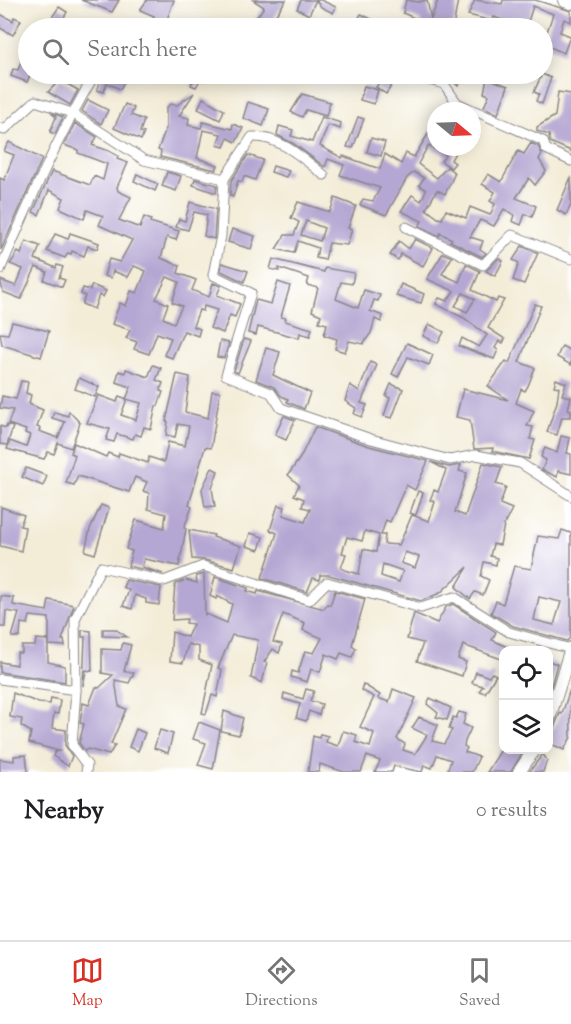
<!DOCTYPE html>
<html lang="en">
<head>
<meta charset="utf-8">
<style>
  :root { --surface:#fff; --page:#f2f2f2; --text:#202124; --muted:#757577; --line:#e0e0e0; --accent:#d93025 }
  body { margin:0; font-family:"Sorts Mill Goudy",serif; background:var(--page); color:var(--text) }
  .controls { position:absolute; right:18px; bottom:18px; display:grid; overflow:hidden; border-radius:12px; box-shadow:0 3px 15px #0003 }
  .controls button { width:54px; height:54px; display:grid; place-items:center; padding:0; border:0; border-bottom:2px solid var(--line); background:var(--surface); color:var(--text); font:30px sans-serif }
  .compass { position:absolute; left:427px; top:102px; width:54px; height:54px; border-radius:50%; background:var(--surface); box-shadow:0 3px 15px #0003; rotate:109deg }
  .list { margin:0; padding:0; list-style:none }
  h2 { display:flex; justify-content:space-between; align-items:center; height:78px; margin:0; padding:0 24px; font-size:26px }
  h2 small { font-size:20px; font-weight:400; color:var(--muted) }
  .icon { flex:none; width:33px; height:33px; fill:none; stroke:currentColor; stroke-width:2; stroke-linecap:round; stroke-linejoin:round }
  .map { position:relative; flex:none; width:571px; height:772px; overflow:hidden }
  .search { position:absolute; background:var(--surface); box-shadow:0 3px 15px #0003; left:18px; right:18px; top:18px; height:66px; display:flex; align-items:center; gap:15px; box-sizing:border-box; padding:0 21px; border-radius:33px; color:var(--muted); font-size:22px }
  .sheet { height:168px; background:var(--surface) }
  nav { display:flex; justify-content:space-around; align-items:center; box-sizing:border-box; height:84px; border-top:2px solid var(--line); background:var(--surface); font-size:16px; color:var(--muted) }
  nav a { display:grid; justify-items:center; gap:3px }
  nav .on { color:var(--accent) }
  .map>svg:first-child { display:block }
</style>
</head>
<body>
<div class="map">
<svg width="571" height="772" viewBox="0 0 571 772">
  <rect width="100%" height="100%" fill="#fff"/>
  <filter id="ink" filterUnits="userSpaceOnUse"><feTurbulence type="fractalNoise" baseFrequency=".0167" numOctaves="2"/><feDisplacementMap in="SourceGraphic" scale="12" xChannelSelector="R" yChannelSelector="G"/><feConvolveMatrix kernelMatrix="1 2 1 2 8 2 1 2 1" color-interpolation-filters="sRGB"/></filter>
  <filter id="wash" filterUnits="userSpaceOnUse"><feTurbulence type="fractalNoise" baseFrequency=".008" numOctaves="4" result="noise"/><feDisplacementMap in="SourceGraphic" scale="24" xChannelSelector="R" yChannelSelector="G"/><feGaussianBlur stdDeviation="1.35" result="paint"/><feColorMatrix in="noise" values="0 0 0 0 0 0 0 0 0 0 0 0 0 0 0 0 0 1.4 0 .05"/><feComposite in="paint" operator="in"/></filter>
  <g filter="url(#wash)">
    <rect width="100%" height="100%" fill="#f3ecd7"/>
    <g id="blocks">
      <!-- building -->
      <g fill="#b5a7d3" fill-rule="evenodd">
        <polygon points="81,0 119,0 112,12"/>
        <polygon points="147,0 174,0 165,25 153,20 154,16 140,10"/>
        <polygon points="253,0 286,0 271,22 284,22 281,28 249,28 264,7"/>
        <polygon points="301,0 321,0 336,7 333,13 321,7 316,0 309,15 297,9"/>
        <polygon points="406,0 418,2 427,0 431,19 438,0 458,0 453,28 418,28 421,21 403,13"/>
        <polygon points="475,0 502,4 503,0 535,0 571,11 571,22 564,19 560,32 570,36 564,53 543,44 543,28 546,35 553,14 533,6 526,28 494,17 493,21 468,15"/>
        <polygon points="59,7 67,12 59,26 50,20"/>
        <polygon points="0,14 13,21 14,17 21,20 13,35 0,28"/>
        <polygon points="361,14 378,22 375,28 353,28"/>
        <polygon points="28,44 30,75 27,82 11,76 13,69 18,70"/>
        <polygon points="102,74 128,74 120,89 107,83 104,92 97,90"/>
        <polygon points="179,74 209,74 204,81 200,80 196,87 191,85 193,80"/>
        <polygon points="385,74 397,77 386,94 376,87"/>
        <polygon points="438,74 459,74 464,76 458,86 451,79"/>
        <polygon points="542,74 551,78 542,104 536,101 539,94 534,92"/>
        <polygon points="487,78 508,86 498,114 484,107 489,95 484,93"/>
        <polygon points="60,80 78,90 70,105 48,92"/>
        <polygon points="364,86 378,90 374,104 360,100"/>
        <polygon points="558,92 571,94 571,151 550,142 549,135 537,131 537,127 555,116"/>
        <polygon points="194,93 179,116 189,118 188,125 201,128 203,122 232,129 233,124 243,128 236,142 228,138 224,147 217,145 221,134 203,130 197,158 218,165 216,170 160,157 161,151 158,150 166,128 166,108 170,104 177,105"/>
        <polygon points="302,94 330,102 326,116 306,110 302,117 291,112"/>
        <polygon points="203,98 224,110 220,120 198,109"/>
        <polygon points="88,100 108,110 101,124 82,111"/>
        <polygon points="248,102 269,109 263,126 243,118"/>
        <polygon points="125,104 134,108 131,115 144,120 140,132 144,133 141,140 114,128"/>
        <polygon points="51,113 63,117 55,134 50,132 56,117"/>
        <polygon points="322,117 341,123 340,129 328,125 320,146 342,158 343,156 380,169 385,154 401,164 406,153 414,157 436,121 436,147 458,147 451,160 455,163 451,168 441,161 446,155 428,146 418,164 437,178 447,167 455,173 445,194 437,190 426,209 438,218 442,219 446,210 466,218 470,207 490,215 495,204 490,201 495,192 482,184 488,174 501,182 518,151 524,154 531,143 538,146 542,154 539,159 546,171 535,185 529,178 516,198 536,206 532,217 525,214 521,225 512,221 514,215 504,209 494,226 480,220 470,237 483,241 480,249 486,253 482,257 450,241 452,239 440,233 439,236 419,226 422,221 401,211 412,195 421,201 426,190 419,185 424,178 414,172 407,178 386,215 360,205 363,199 373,201 380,188 340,175 344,165 328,159 325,167 294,144 277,135 279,126 293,130 291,136 312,142"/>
        <polygon points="358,117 364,119 353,148 347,147"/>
        <path d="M75,123L97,137L92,145L109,151L118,156L117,159L128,163L117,187L118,191L131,197L119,220L140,228L144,217L151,220L150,222L179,231L176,240L167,237L161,258L180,266L178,273L196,280L192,290L209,297L213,283L221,286L217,295L240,304L235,317L230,315L223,333L210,328L217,310L204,306L203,311L199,310L193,326L200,329L198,336L184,331L172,358L164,355L171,338L157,333L149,354L134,349L137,342L126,338L130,330L112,324L120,303L126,306L131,291L137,293L146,271L134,266L128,277L113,271L111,278L104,276L109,259L120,262L132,240L99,225L103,216L87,210L84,219L60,208L64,198L49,190L39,215L33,212L52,171L90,185L94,176L103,180L107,164L78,153V150L64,145ZM167,277L179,282L172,302L182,306L174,323L163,318L168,304L156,299Z"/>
        <polygon points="371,138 385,142 381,156 367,152"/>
        <polygon points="9,142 42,159 1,250 0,178 4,180 14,155 4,151"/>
        <polygon points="248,155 263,160 255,180 244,176 242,182 238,181 233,197 230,195 231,181"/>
        <polygon points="273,166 289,171 286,177 271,172"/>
        <polygon points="167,172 181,176 176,191 162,186"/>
        <polygon points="137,174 158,184 155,191 134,181"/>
        <polygon points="571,177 571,205 566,215 557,210"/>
        <polygon points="195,179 217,185 216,193 193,185"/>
        <path d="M335,198L356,206L348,228L352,229L347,245L329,243L325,260L316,258L318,248L298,241L294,253L276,249L285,235H294L299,222L291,218L298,202L330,212ZM306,221L324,228L320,241L301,235Z"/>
        <polygon points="190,202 216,209 214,239 204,236 207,215 194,212 188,230 176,227 179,219 185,221"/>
        <polygon points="232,229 255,236 251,249 228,242"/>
        <polygon points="70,233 99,243 97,249 88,246 84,256 72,251 71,254 68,253 65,258 47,251 55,234 68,239"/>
        <polygon points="415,239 433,248 423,266 401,254 398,260 390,255 399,241 409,249"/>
        <polygon points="26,241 40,246 35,259 56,268 57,265 63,267 59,278 65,280 62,287 44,280 47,272 36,267 21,299 3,292 0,280 16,286 23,269 10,264 18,252 21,254"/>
        <polygon points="522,246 538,253 524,284 513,280 519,263 513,260"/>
        <path d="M443,253L452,257L442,274L459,282L466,264L480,271L472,290L496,302L498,298L504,300L488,328L505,339L503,343L499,341L495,348L498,350L494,359L459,346L462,338L479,347L487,335L464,318L436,304L439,298L447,301L454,291L427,279ZM463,293L475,299L467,312L455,306Z"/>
        <polygon points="499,258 503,261 495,276 486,271"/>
        <polygon points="273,259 324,272 325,268 354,273 352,284 341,282 336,299 358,308 364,290 380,295 378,301 374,300 370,311 383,316 381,322 375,319 371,333 363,344 349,341 345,352 335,349 337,339 324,335 327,324 319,322 321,315 312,311 318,288 307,285 309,278 279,268 279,271 270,269"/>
        <polygon points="222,263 248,271 244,282 221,271"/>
        <polygon points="278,282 290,286 281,317 286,318 285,321 312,329 310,336 300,333 299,338 258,327 256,335 248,333 256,300 271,304"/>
        <polygon points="401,284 424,294 421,303 396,296"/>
        <polygon points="92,285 106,291 103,297 99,295 94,309 82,304 85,296 81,294 83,288 90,290"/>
        <polygon points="535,304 541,306 519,362 535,368 528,386 525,391 521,389 516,403 534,411 527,426 533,427 530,439 535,440 529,459 492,451 493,448 474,449 470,420 456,417 463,389 508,400 488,386 506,361 509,363"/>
        <polygon points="12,322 49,331 41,357 2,345 0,333 8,334"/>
        <polygon points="429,324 444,332 438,343 423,336"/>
        <polygon points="244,339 251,341 238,373 234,371"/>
        <polygon points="220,341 229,343 224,358 217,357"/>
        <polygon points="407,343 433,355 429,365 408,357 398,377 392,374"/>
        <polygon points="562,346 569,350 571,346 571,365 557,357"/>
        <polygon points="266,348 280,352 273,375 310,393 304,409 287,402 288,399 281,396 274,387 256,380"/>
        <polygon points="370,362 377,365 361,403 367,405 362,417 354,414 356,408 345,401 350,385 359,391"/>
        <polygon points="153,365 161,368 156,380 163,383 160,391 163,392 158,406 156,406 151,429 144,427 141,436 135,434 133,439 117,434 114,442 106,440 110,429 87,423 98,395 117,402 119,396 127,399 121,415 136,420 141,403 126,399 131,387 116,382 119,371 125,373 126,369 148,377"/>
        <polygon points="177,374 190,377 185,412 208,418 212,391 220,392 211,448 205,447 189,505 192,507 184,528 186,529 179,566 144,559 142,567 163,574 128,566 132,551 126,549 136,520 164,528 166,514 148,509 149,493 143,491 147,482 135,477 129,492 78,476 74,485 66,483 75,455 71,453 74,443 106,457 108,453 118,457 119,453 148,463 149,457 164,462 168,442 185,446 189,426 178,424 175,437 166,435 168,422 166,421"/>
        <polygon points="79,378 99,387 95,397 75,389"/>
        <polygon points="556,379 566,383 562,395 571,397 568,409 571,410 571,417 562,417 557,435 547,432 557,402 559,387 554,386"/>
        <polygon points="21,381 28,382 26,393 31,395 29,404 43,410 37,427 40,428 39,431 58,438 65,422 52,418 54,412 68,416 69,411 80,423 71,448 58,443 54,454 48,452 44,459 7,449 10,441 26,447 30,435 25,433 26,430 8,424 13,410 0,408 2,396 16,399"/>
        <polygon points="391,384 403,389 392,418 384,416 390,398 386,396"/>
        <polygon points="284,416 295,420 286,440 275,435"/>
        <polygon points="7,425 13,427 7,445 0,444 0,426 6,428"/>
        <path d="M315,427L369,446L428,461L415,490L406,485L390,522L386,520L381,535H385L384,544L399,545L412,515L429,521L435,502L430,500L434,490L438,492L446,470L431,462L449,467L461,465L459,471L467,473L455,512L465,516L483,463L502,467L496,484L506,487L500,504L512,509L504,525L500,545L493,544L490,556L497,558L496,565L484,562L481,576L489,580L483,595L475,592L470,599L456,587L468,567L440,593L421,601L329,575H320L319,580L313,578L307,592L262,578L277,533L270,530L278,505L285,507L283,515L305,522L310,509L302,507L304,499L294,495L299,485L288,475L300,458ZM365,531L379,535L376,552L363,549L359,574L345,570L341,568L346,554L342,553L347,537L362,541ZM405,552L419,557L415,568L401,563ZM383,564L403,571L399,582L381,576Z"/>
        <polygon points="561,436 570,438 567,453 571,454 571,474 558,471 557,477 542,470 546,460 541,457 545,448 557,453"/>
        <polygon points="26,468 47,476 43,486 22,477"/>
        <polygon points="212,468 218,471 212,488 215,506 205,507 202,489"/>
        <polygon points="418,491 423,493 416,515 410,513"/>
        <polygon points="101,505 109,508 95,554 85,551 90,529"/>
        <polygon points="1,507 24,515 20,526 25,527 21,551 0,546"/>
        <polygon points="189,530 214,535 213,537 241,546 234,568 205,560 192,559"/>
        <path d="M562,530L571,533V637L567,641L513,626L491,613L496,601L503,604L514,566L531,569L538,536L559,539ZM539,597L561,602L554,625L534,620Z"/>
        <polygon points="250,533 263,537 259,550 246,546"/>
        <polygon points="204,574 205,616 206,614 227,623 232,604 217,596 216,599 210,596 215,577 248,588 247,591 257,594 258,591 324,609 327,604 330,605 335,591 365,599 352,645 356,648 352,657 341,653 338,659 326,654 320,672 311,669 307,682 291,677 292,671 298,673 305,651 314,653 322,638 303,630 305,623 283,614 273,642 282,644 279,653 273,649 264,662 267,663 262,683 251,678 258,640 232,635 218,668 222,670 217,697 212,695 206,714 202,713 212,665 199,660 199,647 188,644 183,663 170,661 172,632 187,637 193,624 186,623 187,619 172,620 175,584 186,580 197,583 196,576"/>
        <polygon points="126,580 161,587 159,605 146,603 146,599 135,595 132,609 123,606 129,590 123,587"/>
        <polygon points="1,596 14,598 13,605 47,611 49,600 74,605 62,640 64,640 65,646 49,645 49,618 30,616 28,624 21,623 20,637 12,637 19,613 6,611 5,627 0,627"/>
        <polygon points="453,604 496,632 492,640 516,651 504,651 504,660 463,645 458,659 466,662 462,676 417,661 423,643 407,639 414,613 437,623 446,607"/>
        <polygon points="103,629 115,629 127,637 103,636"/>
        <polygon points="82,630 91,631 92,671 86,670 83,686 85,637 82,637"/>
        <polygon points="36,639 48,640 48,662 65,666 65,682 0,672 0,662 17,665 17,653 22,653 22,646 35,646"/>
        <polygon points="123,643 131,645 124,671 134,673 129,683 115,680 119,706 126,709 111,744 115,745 109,755 88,749 85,751 79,743 84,724 80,723 83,703 89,705 96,687 99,688 113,675 102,673 102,649 121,650"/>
        <polygon points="549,661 557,664 549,693"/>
        <polygon points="476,672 489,677 492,673 496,675 485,693 479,691 483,686 472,683"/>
        <polygon points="363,684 380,695 378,698 389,702 393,689 416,698 397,739 405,744 403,750 415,754 427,735 412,728 419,717 438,725 432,741 444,744 452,730 449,729 453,717 456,718 459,712 466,714 463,724 471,728 465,741 464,746 467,748 465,752 479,757 472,772 447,772 451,760 437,755 432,768 424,765 422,772 394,766 392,772 375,772 380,761 367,756 361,772 344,772 320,764 319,772 308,772 313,736 319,738 320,734 328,736 326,742 338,746 343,731 357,735 355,742 370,747 374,733 360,727 374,697 361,690"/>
        <polygon points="306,689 314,691 310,701 322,704 319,715 309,711 306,721 296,718 300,704 283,699 284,693 303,699"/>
        <polygon points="570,689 571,737 564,750 549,743 549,730 554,728 560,713 562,714"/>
        <polygon points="13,693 39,703 50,704 51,698 60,700 58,714 54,713 52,728 66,730 65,745 72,756 68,766 53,756 55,752 59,751 29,743 31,732 21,726 22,719 10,717"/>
        <polygon points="430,698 451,708 447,720 436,717 438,713 427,704"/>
        <polygon points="224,711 243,718 239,735 221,731"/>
        <polygon points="199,722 220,730 213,769 198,765 206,743 193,739"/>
        <polygon points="136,729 145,733 138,751 129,747"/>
        <polygon points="160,730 173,734 168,753 154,748"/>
        <polygon points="501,750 524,750 511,772 487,772"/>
        <polygon points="543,754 547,760 543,772 529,772"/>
        <polygon points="26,755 28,772 0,772 0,759 14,761 14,756"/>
      </g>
    </g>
  </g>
  <g filter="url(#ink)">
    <use href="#blocks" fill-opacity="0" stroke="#8a8789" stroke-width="1.5"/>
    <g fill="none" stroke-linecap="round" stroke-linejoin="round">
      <!-- minor casing -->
      <g stroke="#8a8789" stroke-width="11">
        <g id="minor">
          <polyline points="408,74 444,84 457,103 543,141 546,149 571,161"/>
          <path d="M0,128L4,130L35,101L72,113L144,160L224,179L252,137C278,135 304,159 324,175"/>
          <polyline points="224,179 221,236 213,275 251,293 226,375 271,393 281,408 371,439 450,460 476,455 520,463 571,496"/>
          <polyline points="406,227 483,265 512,235 571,259"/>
          <path d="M0,270C29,203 58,136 95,74"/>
          <polyline points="0,679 76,690 75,619 101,567 164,581 203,566 309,600 327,582 421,608 454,597 509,632 571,649"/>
          <polyline points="76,690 72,745 87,765 86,772"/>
        </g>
      </g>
      <!-- tertiary casing -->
      <g stroke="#8a8789" stroke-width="14">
        <g id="tertiary">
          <polyline points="548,722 571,648"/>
          <polyline points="519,772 534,750"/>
        </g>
      </g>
      <!-- secondary casing -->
      <g stroke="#8a8789" stroke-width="16">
        <polyline id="secondary" points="565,0 571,2"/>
      </g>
      <!-- minor -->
      <use href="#minor" stroke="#fff" stroke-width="9"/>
      <!-- tertiary -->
      <use href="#tertiary" stroke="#fff" stroke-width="12"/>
      <!-- secondary -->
      <use href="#secondary" stroke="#fff" stroke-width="14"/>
    </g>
  </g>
</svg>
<div class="controls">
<button><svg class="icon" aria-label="locate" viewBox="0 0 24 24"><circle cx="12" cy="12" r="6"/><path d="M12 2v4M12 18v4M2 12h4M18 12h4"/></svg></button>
<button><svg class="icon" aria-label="layers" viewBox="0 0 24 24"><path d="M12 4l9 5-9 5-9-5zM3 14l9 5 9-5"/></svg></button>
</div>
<svg class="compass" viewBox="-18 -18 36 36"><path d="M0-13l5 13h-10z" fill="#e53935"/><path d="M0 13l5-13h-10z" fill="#757577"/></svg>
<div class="search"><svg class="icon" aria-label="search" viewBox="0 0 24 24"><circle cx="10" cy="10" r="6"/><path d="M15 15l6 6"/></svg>Search here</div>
</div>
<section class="sheet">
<h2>Nearby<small>0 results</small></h2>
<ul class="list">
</ul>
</section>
<nav>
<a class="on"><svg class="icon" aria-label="map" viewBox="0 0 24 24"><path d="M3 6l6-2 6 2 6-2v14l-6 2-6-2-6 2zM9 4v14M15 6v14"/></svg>Map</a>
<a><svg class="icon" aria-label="directions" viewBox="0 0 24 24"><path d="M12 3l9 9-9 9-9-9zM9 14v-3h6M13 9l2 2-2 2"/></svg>Directions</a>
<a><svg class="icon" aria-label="saved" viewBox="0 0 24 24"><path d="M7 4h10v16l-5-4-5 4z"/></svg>Saved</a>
</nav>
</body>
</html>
